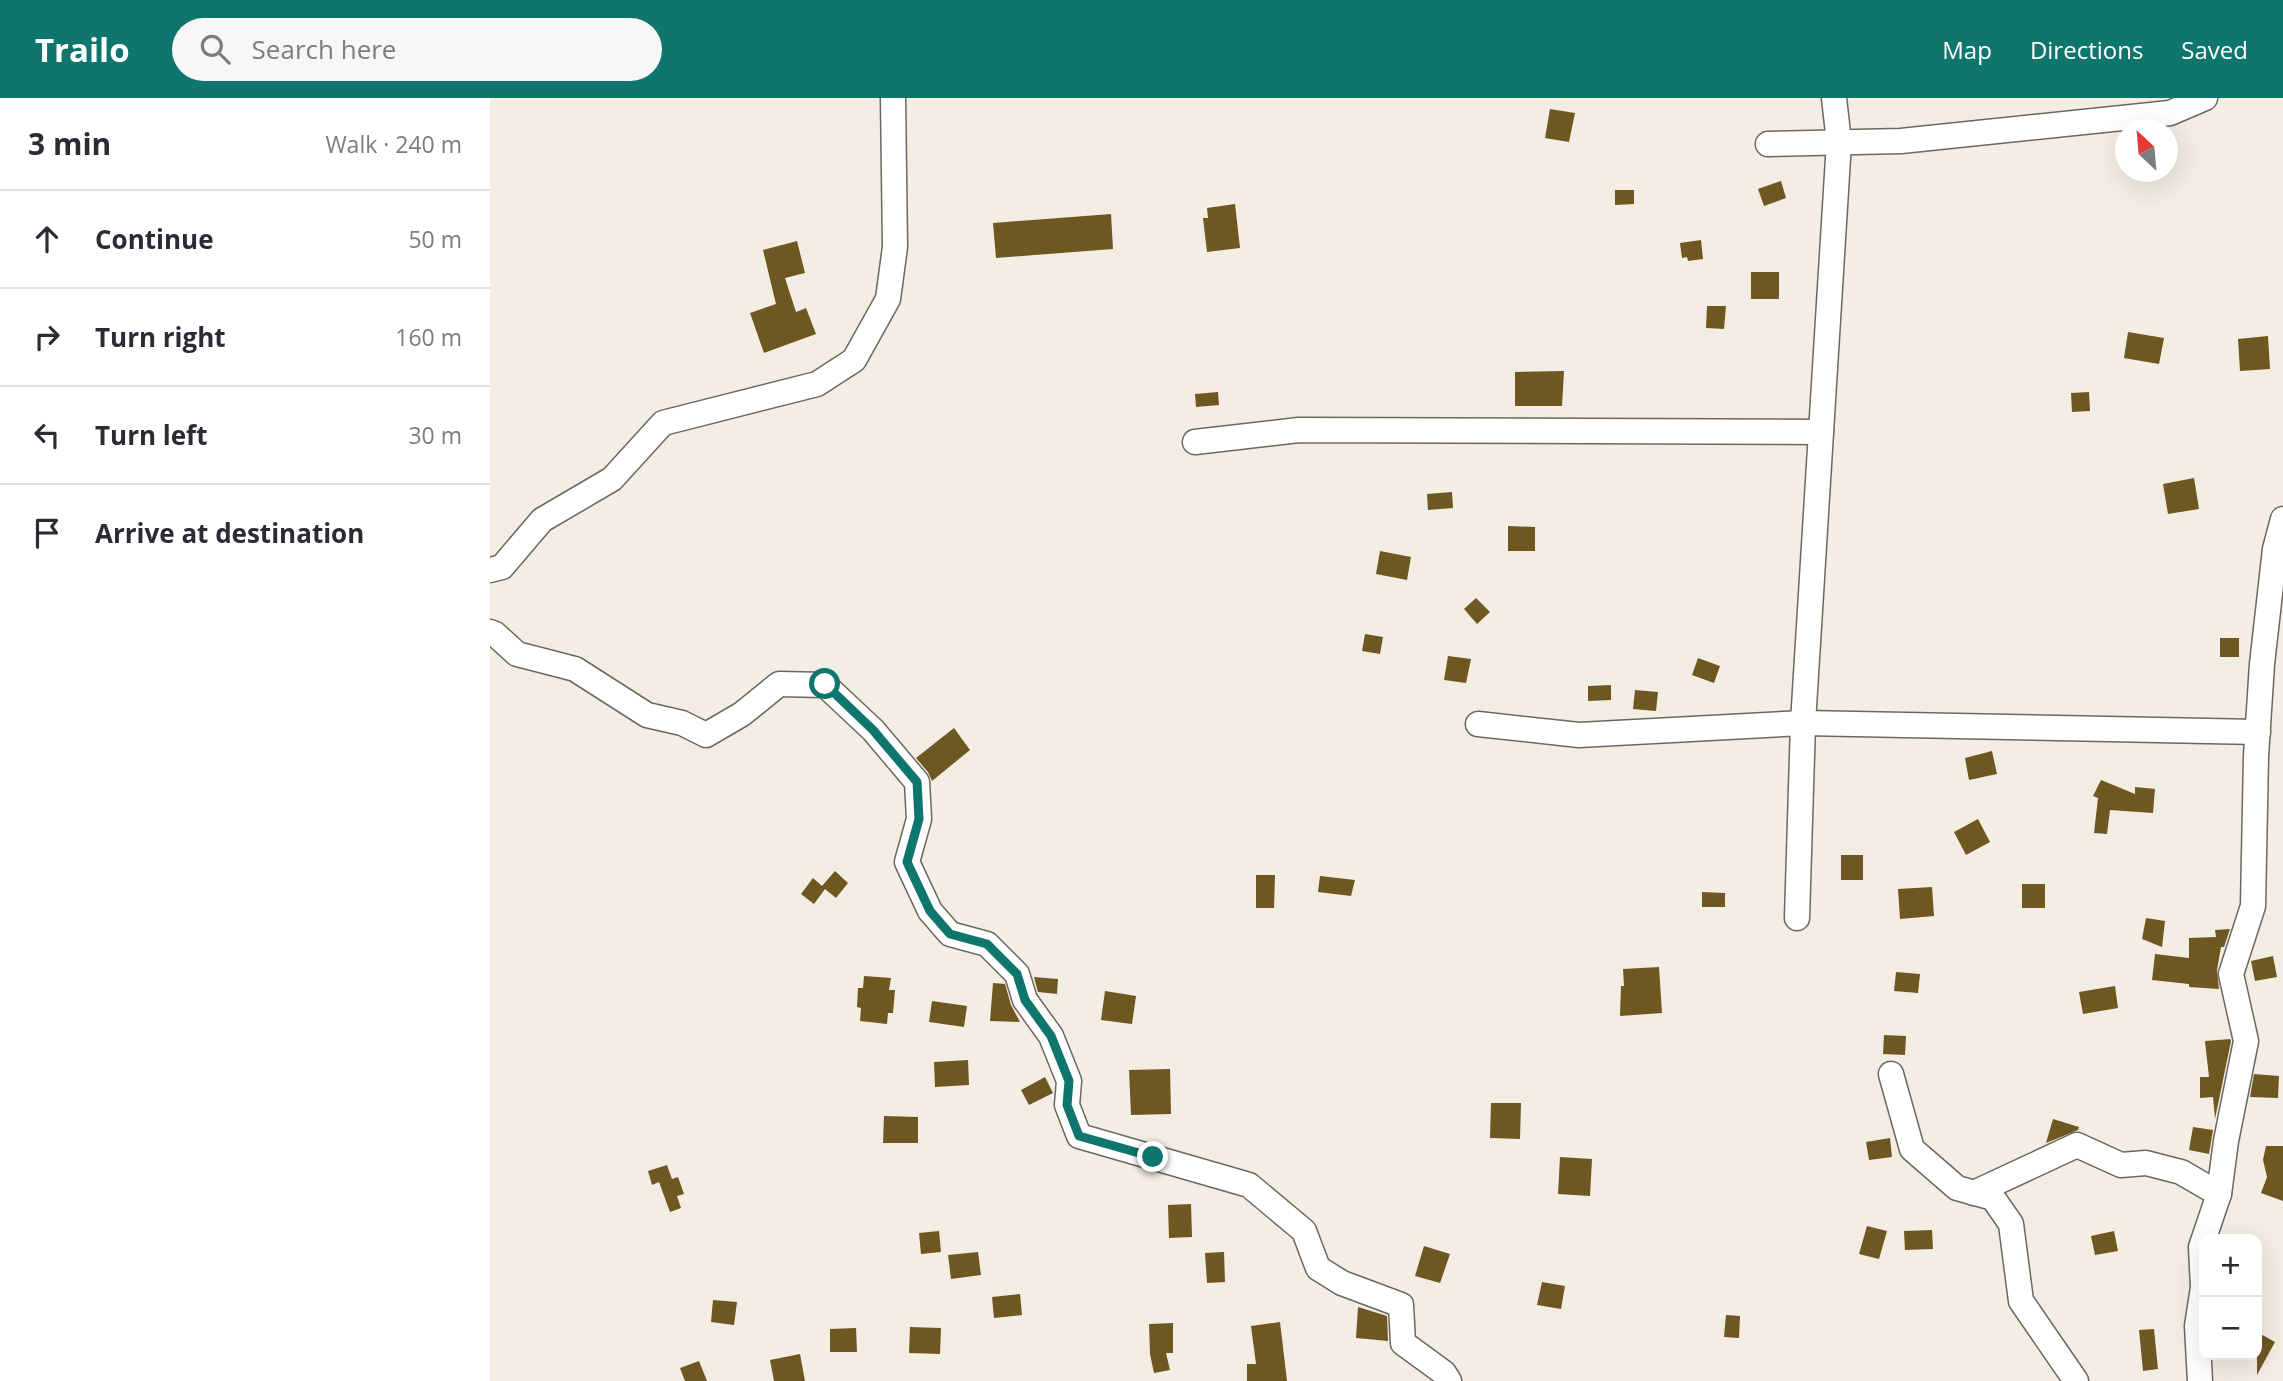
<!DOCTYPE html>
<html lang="en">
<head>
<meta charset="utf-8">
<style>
  :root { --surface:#fff; --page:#f7f7f7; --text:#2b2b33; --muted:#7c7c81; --line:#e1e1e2; --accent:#0f766e }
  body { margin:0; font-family:"Open Sans",sans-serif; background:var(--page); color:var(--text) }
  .controls { position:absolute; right:21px; bottom:21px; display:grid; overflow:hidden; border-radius:14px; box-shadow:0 7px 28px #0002 }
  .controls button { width:63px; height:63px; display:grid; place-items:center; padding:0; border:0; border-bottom:2px solid var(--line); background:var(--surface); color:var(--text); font:35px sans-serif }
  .compass { position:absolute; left:1625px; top:21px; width:63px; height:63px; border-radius:50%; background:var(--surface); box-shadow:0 7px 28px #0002; rotate:334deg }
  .stop { position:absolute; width:21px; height:21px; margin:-16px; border:5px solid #0f766e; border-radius:50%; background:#fff }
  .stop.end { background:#0f766e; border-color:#fff; box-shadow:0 2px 7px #0008 }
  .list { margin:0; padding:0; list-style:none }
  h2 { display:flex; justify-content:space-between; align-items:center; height:91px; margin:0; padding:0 28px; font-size:30px }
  h2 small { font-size:23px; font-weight:400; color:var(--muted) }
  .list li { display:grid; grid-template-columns:46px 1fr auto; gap:21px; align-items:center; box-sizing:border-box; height:98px; padding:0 28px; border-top:2px solid var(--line) }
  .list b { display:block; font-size:26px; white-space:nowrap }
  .list em { font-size:23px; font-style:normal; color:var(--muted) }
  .icon { flex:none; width:38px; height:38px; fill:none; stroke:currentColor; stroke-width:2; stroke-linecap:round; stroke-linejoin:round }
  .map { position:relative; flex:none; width:1793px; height:1283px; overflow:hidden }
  header { display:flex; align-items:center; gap:42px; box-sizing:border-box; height:98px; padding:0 35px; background:var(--accent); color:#fff }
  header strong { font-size:33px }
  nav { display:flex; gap:38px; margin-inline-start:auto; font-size:24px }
  .search { width:490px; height:63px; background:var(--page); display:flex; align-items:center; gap:18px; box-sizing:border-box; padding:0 24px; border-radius:38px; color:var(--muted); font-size:26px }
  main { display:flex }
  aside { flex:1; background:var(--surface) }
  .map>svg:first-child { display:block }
</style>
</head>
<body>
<header>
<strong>Trailo</strong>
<div class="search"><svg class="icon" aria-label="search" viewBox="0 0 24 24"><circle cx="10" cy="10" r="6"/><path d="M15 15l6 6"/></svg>Search here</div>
<nav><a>Map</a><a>Directions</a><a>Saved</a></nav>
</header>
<main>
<aside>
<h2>3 min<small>Walk · 240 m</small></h2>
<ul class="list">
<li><svg class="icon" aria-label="ahead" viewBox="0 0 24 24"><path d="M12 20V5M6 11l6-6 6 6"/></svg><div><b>Continue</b></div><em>50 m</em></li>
<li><svg class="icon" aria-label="right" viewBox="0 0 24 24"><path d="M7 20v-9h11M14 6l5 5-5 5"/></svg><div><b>Turn right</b></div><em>160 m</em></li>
<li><svg class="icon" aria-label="left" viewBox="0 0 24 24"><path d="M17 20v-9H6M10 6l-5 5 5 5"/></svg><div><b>Turn left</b></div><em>30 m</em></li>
<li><svg class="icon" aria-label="arrive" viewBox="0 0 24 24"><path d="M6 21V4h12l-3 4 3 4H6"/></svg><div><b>Arrive at destination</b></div></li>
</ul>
</aside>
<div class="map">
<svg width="1793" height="1283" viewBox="0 0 1793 1283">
  <rect width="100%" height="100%" fill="#f3ede3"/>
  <!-- building -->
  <g fill="#6f5722">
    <polygon points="1060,11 1085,15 1079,44 1055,40"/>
    <polygon points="1291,83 1296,100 1274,108 1268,91"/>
    <polygon points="1125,92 1144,92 1144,106 1125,107"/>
    <polygon points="745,106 750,150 717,154 713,120 718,120 717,110"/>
    <polygon points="621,116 623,151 506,160 503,125"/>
    <polygon points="1211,142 1213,161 1198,163 1197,159 1192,160 1190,145"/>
    <polygon points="307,143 315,175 295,180 306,214 316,210 326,236 274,255 260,215 286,206 273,152"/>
    <rect x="1261" y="174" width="28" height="27"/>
    <polygon points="1217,208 1236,208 1234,231 1216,230"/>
    <polygon points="1638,234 1674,240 1669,266 1634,260"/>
    <polygon points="1778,238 1780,271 1750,273 1748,241"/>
    <polygon points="1074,273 1072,308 1025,308 1025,274"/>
    <polygon points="728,294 729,307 706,309 705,296"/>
    <polygon points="1599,294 1600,313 1582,314 1581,295"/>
    <polygon points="1704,380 1709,411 1678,416 1673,386"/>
    <polygon points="962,394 963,410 938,412 937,396"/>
    <polygon points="1018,428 1045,429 1045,453 1018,453"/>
    <polygon points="890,453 921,459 917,482 886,476"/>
    <polygon points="986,500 1000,514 987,526 974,511"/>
    <polygon points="875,536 893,539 890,556 872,553"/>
    <rect x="1730" y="540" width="19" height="19"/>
    <polygon points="958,558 981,561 976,585 954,582"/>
    <polygon points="1208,560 1230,568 1224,585 1202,577"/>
    <polygon points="1121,587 1121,602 1098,603 1098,588"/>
    <polygon points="1145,592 1168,594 1166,613 1143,611"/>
    <polygon points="464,630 480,652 442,683 438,674 426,660"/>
    <polygon points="1502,653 1507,676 1479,682 1475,660"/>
    <polygon points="1611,682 1645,696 1645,689 1665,691 1663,715 1620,712 1617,736 1604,735 1608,700 1603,698"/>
    <polygon points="1488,721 1500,744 1476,757 1464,734"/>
    <rect x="1351" y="757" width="22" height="25"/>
    <polygon points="345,773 358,785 346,800 335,791 324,806 311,796 323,780 332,788"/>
    <polygon points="766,777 785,777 784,810 766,810"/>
    <polygon points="830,778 865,782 861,798 828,794"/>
    <rect x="1532" y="786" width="23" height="24"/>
    <polygon points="1442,789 1444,818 1410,821 1408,791"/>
    <polygon points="1212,794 1235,795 1235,809 1212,809"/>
    <polygon points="1656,820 1675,823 1672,849 1652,841"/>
    <polygon points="1740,831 1734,849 1731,849 1727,872 1729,891 1699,889 1699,886 1662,882 1665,856 1699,860 1699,840 1726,839 1725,832"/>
    <polygon points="1783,858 1787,879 1765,883 1761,863"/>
    <polygon points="1169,869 1172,915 1130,918 1131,888 1134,888 1133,871"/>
    <polygon points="1406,874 1430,876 1428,895 1404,893"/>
    <polygon points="374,878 401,880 399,892 405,892 403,915 398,915 397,926 370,923 371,910 367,909 368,890 373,890"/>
    <polygon points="544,879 568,881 567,896 548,894"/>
    <polygon points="503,885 515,886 521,907 530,924 500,923"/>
    <polygon points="1625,888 1628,910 1593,916 1589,894"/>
    <polygon points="615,893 646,898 642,926 611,922"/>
    <polygon points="442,903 477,908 474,929 439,924"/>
    <polygon points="1394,937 1416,938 1415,957 1393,956"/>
    <polygon points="1740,941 1741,943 1725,1021 1723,999 1710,1000 1710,979 1719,979 1715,943"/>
    <polygon points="478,962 479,987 445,989 444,964"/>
    <polygon points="680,971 681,1016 641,1017 639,972"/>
    <polygon points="1764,976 1789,978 1788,1000 1760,999"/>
    <polygon points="555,979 563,995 539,1007 531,992"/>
    <polygon points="1001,1005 1031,1005 1030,1041 1000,1040"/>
    <polygon points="394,1018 428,1019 428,1045 393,1045"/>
    <polygon points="1563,1021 1589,1029 1588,1032 1556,1045"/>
    <polygon points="1703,1029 1723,1032 1719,1056 1699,1052"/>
    <polygon points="1400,1040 1402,1059 1379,1062 1376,1044"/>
    <polygon points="1776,1048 1793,1048 1793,1103 1771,1095 1777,1079 1773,1062"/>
    <polygon points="1070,1059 1102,1061 1100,1098 1068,1096"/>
    <polygon points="177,1067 182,1081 188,1079 194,1096 187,1098 191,1110 180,1114 169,1084 162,1087 158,1073"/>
    <polygon points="701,1106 702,1139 679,1140 678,1107"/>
    <polygon points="1377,1128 1397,1133 1389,1161 1369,1156"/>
    <polygon points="1442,1132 1443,1151 1415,1152 1414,1133"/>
    <polygon points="449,1133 451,1154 431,1156 429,1135"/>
    <polygon points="1624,1133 1628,1153 1605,1157 1601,1138"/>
    <polygon points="934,1148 960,1156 950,1185 925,1178"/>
    <polygon points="488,1154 491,1177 461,1181 458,1157"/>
    <polygon points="734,1154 735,1184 717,1185 715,1155"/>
    <polygon points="1052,1184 1075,1188 1071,1211 1047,1207"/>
    <polygon points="530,1196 532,1217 504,1220 502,1199"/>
    <polygon points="223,1202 247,1204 244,1227 221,1224"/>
    <polygon points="868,1209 897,1218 898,1243 866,1240"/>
    <polygon points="1236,1217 1250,1218 1249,1240 1234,1239"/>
    <polygon points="790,1224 797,1283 757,1283 757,1266 766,1266 761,1228"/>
    <polygon points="683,1225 683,1255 676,1255 680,1272 664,1275 660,1256 659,1226"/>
    <polygon points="420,1229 451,1230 450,1256 419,1255"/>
    <polygon points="366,1230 367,1254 340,1254 340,1231"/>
    <polygon points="1664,1231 1668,1271 1653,1273 1649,1232"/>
    <polygon points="1767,1234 1785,1244 1767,1277"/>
    <polygon points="310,1256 315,1283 284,1283 280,1262"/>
    <polygon points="209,1263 217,1283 195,1283 190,1270"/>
  </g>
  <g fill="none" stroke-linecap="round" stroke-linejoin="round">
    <!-- minor casing -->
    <g stroke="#6c685f" stroke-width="27">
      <g id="minor">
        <polyline points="1278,46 1411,43 1680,15 1715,0"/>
        <polyline points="705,344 809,332 1331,334"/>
        <polyline points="0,472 12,469 52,422 122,381 173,325 327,286 364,262 398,201 405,149 403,0"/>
        <polyline points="0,534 5,536 27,556 85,571 157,617 192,625 216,637 252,616 289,586 335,587 383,632 427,684 429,721 417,764 440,813 460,836 497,846 527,876 535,902 561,938 579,983 577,1007 589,1038 759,1087 814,1133 828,1170 852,1185 911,1207 913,1245 954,1275 959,1283"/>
        <polyline points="988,626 1089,637 1313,625 1768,634"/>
        <polyline points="1307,820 1313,625 1349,44 1344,0"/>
        <polyline points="1401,976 1422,1051 1467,1090 1503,1100 1521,1126 1531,1203 1586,1283"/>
        <polyline points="1484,1095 1587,1047 1631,1067 1656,1065 1691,1074 1729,1096 1711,1149 1713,1189 1707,1228 1710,1283"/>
        <polyline points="1729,1096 1736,1043 1756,943 1741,876 1763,808 1766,658 1772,566 1785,451 1793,421"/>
      </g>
    </g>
    <!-- minor -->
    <use href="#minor" stroke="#fff" stroke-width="24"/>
  </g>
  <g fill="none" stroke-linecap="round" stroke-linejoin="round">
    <!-- route -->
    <polyline stroke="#0f766e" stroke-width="9" points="335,586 383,632 427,684 429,721 417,764 440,813 460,836 497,846 527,876 535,902 561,938 579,983 577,1007 589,1038 663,1059"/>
  </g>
</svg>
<div class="controls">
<button>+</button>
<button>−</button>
</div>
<svg class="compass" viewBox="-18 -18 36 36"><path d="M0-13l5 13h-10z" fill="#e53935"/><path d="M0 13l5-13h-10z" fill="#7c7c81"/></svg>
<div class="stop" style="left:335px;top:586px"></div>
<div class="stop end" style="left:663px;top:1059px"></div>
</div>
</main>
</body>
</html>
